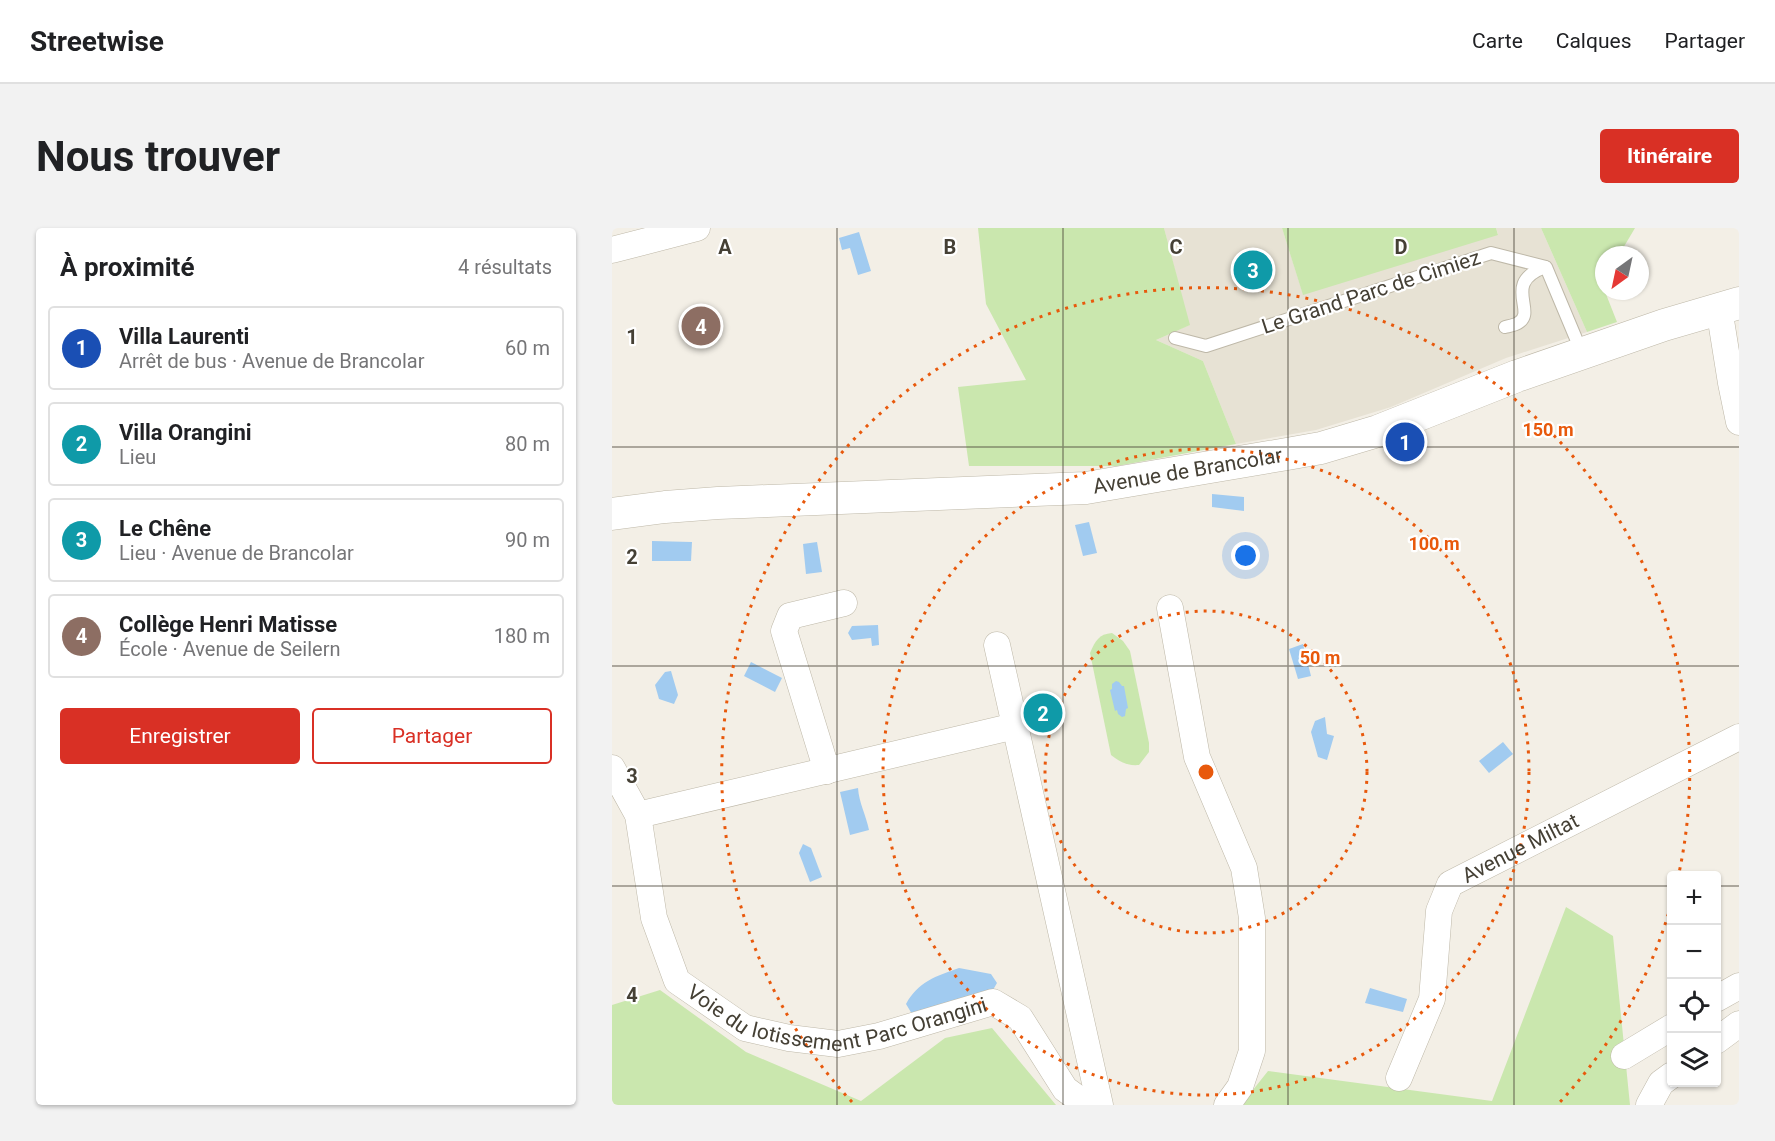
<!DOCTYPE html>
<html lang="fr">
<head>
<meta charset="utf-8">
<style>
  :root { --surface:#fff; --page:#f2f2f2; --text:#202124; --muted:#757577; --line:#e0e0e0; --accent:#d93025 }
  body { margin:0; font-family:Roboto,sans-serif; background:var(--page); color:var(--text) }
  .controls { position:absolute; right:18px; bottom:18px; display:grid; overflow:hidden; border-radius:6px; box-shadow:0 2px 4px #0004 }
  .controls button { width:54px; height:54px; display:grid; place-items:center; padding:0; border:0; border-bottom:2px solid var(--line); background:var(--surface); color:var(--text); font:30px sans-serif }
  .compass { position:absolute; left:983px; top:18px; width:54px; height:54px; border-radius:50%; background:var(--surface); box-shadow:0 2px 4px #0004; rotate:213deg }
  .you { position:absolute; left:634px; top:328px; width:21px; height:21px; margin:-15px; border:4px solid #fff; border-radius:50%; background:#1a73e8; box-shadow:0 0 0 9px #1a73e833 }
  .badge { display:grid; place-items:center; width:39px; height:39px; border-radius:50%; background:var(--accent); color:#fff; font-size:20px; font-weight:700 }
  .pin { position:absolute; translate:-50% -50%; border:3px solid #fff; box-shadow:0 2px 6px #0006 }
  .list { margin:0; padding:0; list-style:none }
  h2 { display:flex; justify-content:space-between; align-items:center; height:78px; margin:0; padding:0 24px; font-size:26px }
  h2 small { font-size:20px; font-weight:400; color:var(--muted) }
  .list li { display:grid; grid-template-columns:39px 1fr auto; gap:18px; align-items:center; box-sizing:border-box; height:84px; margin:0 12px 12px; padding:0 12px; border:2px solid var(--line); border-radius:6px }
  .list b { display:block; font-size:22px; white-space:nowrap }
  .list p { margin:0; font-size:20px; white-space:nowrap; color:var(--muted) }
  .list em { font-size:20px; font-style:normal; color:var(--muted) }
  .actions { display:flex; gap:12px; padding:18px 24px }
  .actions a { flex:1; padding:14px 0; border:2px solid var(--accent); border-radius:6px; text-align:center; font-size:21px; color:var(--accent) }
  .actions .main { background:var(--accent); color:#fff }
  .icon { flex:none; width:33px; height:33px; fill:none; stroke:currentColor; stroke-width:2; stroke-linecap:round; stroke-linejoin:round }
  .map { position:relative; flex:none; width:1127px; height:877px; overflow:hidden; border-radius:6px }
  header { display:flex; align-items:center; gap:36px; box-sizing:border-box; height:84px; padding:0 30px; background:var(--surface); border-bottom:2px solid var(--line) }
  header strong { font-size:28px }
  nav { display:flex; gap:33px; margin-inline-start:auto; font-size:21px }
  .intro { display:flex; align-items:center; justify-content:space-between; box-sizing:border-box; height:144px; padding:0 36px }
  h1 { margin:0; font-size:42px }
  .button { padding:15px 27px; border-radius:6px; background:var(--accent); color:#fff; font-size:21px; font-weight:700 }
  main { display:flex; gap:36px; padding:0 36px }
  aside { flex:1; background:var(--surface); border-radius:6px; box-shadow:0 2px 4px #0004 }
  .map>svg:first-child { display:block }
</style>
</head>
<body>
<header>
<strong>Streetwise</strong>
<nav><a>Carte</a><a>Calques</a><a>Partager</a></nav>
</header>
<div class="intro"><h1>Nous trouver</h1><a class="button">Itinéraire</a></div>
<main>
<aside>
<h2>À proximité<small>4 résultats</small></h2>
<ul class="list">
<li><span class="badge" style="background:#1a4fb4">1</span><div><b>Villa Laurenti</b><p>Arrêt de bus · Avenue de Brancolar</p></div><em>60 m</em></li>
<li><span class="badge" style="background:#0f9aa8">2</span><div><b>Villa Orangini</b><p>Lieu</p></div><em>80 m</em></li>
<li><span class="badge" style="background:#0f9aa8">3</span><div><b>Le Chêne</b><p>Lieu · Avenue de Brancolar</p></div><em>90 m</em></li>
<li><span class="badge" style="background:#8d6e63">4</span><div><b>Collège Henri Matisse</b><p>École · Avenue de Seilern</p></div><em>180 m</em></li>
</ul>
<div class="actions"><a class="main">Enregistrer</a><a>Partager</a></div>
</aside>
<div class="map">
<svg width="1127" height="877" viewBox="0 0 1127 877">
  <rect width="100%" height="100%" fill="#f3efe6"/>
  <!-- residential -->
  <polygon fill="#e7e2d4" points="552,0 670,0 691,66 886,6 884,0 929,0 975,104 894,130 779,179 704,202 624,216 591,133 544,112 577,97"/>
  <!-- green -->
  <g fill="#cae7ae">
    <polygon points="366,0 552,0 578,97 544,112 591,133 624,216 505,238 357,238 346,159 414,152 374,76"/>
    <polygon points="670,0 884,0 886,7 691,67"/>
    <polygon points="929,0 1023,0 1007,27 992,27 992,52 990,56 1005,94 975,104"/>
    <path d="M500,405L511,413L518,423L537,515V524L527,537C515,538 508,534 499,527L478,425C483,413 487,406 500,405Z"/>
    <polygon points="954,679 1001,708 1018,877 629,877 656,843 880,873"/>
    <polygon points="48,762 134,824 249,873 333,810 380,800 444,877 0,877 0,777"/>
  </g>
  <!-- water -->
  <g fill="#a1cbf0">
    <polygon points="247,4 259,43 246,47 238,20 230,22 227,10"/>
    <polygon points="600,266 632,269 632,283 600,279"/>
    <polygon points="477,294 485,325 471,328 463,297"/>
    <polygon points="40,313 80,314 79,333 40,333"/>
    <polygon points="205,314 210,344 194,346 191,316"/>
    <polygon points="266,397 267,417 260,418 259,410 240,412 236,405 240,398"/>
    <polygon points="691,416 699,448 686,451 677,421"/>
    <polygon points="139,434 170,450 163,464 132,448"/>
    <polygon points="59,443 66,467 62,476 47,471 43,457 53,444"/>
    <polygon points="504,453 507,454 510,458 512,458 516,480 514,481 513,488 510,489 506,486 505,482 503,483 498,462 500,461 500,456"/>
    <polygon points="713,489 715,506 722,508 715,532 706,529 699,504 703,493"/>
    <polygon points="891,514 901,526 877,545 867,533"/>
    <path d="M246,560C247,575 254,587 257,602L238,607L228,564Z"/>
    <polygon points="191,616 199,620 210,649 198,654 187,625"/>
    <path d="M347,740L379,746L385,755L378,767L303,791L294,776C306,754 324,748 347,740Z"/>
    <polygon points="758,760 795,771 791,784 753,775"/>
  </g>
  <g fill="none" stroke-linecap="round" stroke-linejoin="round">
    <!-- service casing -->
    <g stroke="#beb8a8" stroke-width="14">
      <g id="service">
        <path d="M893,99C897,98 903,97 906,95C926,84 889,55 933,39"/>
        <polyline points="563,110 594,118 879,25 934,39 970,125"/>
      </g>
    </g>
    <!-- minor casing -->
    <g stroke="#beb8a8" stroke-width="27">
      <g id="minor">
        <polyline points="0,22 85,0"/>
        <polyline points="1107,80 1119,155 1127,194"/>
        <polyline points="558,380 585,529 632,640 640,690 640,823 628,859 615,877"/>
        <polyline points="385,417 488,877"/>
        <path id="s1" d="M0,540L26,587L42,690L65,753L133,800L177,810L226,816L267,808L381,774L408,790L453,861L475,877"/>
        <polyline points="215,543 172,403 178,388 232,375"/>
        <polyline points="26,587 403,498"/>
        <polyline points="1104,771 1127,758"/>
        <polyline points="1104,813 1127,796"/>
        <polyline points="1012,828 1060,799"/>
        <path id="s2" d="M787,850L820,771L827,683L838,656L1127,509"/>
        <polyline points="1037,877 1049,855 1060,847"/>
      </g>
    </g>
    <!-- tertiary casing -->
    <g stroke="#beb8a8" stroke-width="33">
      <g id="tertiary">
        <path id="s3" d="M0,286L53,279L106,275L474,260L675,226L709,220L766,203L905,148L1052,97L1127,75"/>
      </g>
    </g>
    <!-- service -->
    <use href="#service" stroke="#fff" stroke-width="12"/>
    <!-- minor -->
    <use href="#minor" stroke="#fff" stroke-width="26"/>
    <!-- tertiary -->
    <use href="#tertiary" stroke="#fff" stroke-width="32"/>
  </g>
  <!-- grid -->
  <path fill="none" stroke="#454035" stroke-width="1.5" stroke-opacity="0.55" d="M225,0V877M451,0V877M676,0V877M902,0V877M0,219H1127M0,438H1127M0,658H1060M1104,658H1127"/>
  <!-- distance rings -->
  <g fill="none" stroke="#e8590c" stroke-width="3" stroke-dasharray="3 6">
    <circle cx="594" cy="544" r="161"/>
    <circle cx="594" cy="544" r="323"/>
    <path d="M1059 677A484 484 0 0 1 948 874M240 874A484 484 0 1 1 1067 645"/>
  </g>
  <g text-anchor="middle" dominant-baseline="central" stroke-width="4.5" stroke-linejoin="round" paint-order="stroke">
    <!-- street labels -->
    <g font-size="21" fill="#454035" stroke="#fff">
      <text transform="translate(759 64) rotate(-18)">Le Grand Parc de Cimiez</text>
      <text stroke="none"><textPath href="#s3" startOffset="578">Avenue de Brancolar</textPath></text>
      <text stroke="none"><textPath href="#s2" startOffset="282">Avenue Miltat</textPath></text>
      <text stroke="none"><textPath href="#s1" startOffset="398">Voie du lotissement Parc Orangini</textPath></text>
    </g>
  </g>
  <g font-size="20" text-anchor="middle" font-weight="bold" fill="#454035" stroke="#fff" stroke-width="4.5" stroke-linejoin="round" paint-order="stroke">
    <text x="113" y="26">A</text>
    <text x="338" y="26">B</text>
    <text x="564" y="26">C</text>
    <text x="789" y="26">D</text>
    <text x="20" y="116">1</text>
    <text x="20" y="336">2</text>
    <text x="20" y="555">3</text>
    <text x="20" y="774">4</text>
  </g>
  <circle cx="594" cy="544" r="9" fill="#e8590c" stroke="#fff" stroke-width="3"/>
  <g font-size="18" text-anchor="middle" font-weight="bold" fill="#e8590c" stroke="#fff" stroke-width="4.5" stroke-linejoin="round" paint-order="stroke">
    <text x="936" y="208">150 m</text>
    <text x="822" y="322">100 m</text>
    <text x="708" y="436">50 m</text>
  </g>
</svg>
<div class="controls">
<button>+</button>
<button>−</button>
<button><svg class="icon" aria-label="locate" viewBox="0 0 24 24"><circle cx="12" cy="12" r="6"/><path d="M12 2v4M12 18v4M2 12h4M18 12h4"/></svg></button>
<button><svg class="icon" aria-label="layers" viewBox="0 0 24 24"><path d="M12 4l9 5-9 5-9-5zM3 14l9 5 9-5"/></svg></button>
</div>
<svg class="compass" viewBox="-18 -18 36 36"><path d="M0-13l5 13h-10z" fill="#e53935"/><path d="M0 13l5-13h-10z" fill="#757577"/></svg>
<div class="you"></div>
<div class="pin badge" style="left:793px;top:214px;background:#1a4fb4">1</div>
<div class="pin badge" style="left:431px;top:485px;background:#0f9aa8">2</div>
<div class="pin badge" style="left:641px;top:42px;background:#0f9aa8">3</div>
<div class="pin badge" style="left:89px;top:98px;background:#8d6e63">4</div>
</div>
</main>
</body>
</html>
